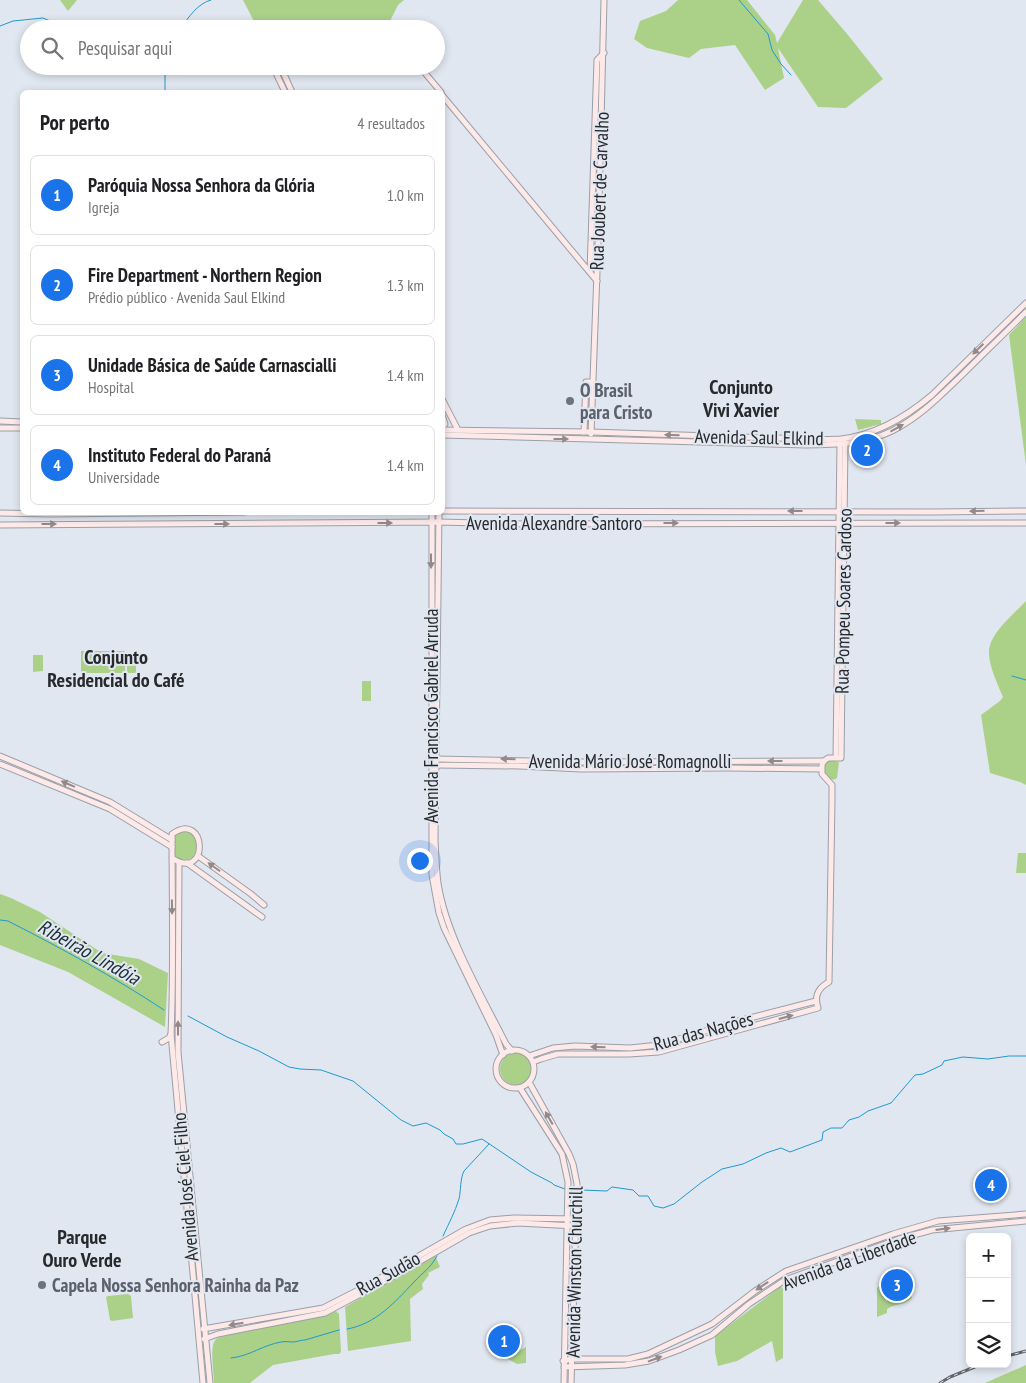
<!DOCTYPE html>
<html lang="pt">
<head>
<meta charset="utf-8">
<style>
  :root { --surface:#fff; --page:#f6f6f6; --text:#202124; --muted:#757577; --line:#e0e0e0; --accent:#1a73e8 }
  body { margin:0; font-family:"PT Sans Narrow",sans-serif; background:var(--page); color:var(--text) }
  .controls { position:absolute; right:15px; bottom:15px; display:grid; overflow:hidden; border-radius:8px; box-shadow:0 2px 8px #0003 }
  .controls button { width:45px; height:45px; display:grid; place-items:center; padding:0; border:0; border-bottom:1px solid var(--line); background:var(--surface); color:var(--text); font:25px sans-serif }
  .you { position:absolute; left:419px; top:860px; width:18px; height:18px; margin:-12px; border:4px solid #fff; border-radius:50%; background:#1a73e8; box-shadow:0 0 0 8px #1a73e833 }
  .badge { display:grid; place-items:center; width:32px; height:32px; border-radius:50%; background:var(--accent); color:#fff; font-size:16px; font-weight:700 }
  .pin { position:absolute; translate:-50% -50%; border:2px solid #fff; box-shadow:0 1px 5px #0006 }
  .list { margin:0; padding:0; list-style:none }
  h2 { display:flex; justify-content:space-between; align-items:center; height:65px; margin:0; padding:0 20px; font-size:21px }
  h2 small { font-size:16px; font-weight:400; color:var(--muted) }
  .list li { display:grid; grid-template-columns:32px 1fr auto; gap:15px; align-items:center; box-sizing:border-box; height:80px; margin:0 10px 10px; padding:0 10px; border:1px solid var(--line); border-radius:8px }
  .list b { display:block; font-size:19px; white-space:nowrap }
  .list p { margin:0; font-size:16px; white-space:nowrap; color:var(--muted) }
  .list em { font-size:16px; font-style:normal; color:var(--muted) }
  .icon { flex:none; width:28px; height:28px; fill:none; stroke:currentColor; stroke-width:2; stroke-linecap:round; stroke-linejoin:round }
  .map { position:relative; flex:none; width:1026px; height:1383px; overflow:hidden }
  .search { position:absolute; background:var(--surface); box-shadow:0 2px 8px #0003; left:20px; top:20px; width:425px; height:55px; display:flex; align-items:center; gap:12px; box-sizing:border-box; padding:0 18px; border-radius:28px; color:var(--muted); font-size:19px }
  .panel { position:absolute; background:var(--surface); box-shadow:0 2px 8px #0003; left:20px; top:90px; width:425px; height:425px; border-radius:8px }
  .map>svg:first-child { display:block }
</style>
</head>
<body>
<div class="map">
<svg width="1026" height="1383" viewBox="0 0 1026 1383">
  <rect width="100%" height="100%" fill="#e1e7f0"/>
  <!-- green -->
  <g fill="#abd189">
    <polygon points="60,0 77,0 68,11"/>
    <polygon points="243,0 404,0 398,5 386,29 258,29"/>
    <polygon points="678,0 747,0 775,35 777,43 803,0 818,0 848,35 883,79 846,108 818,107 778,48 784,78 765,90 735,45 701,49 689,58 647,48 634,39 640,21 666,11"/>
    <polygon points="1026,317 1026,465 1009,335"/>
    <polygon points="855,419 881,420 881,424 858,430"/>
    <path d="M1026,601V785L1020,782L990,773L981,715L1000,701L1003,697C998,685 988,664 989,651C990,633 1014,614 1026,601Z"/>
    <rect x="81" y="651" width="44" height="22"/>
    <polygon points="33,655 43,655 43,671 33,672"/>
    <rect x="127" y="657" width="9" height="16"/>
    <rect x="362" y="681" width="9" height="20"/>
    <path d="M830,760L839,762L837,778C832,781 829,779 825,776L823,770L826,762Z"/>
    <path d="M184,831L189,832L196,839C198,856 192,864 175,857V834Z"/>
    <polygon points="1018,853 1026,853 1026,873 1016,873"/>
    <polygon points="0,894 11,898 40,912 102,953 139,959 168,973 165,1027 68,972 0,945"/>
    <circle cx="516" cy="1069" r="16"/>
    <polygon points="435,1255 440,1267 428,1273 429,1275 422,1284 423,1289 410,1299 411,1341 348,1351 345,1307"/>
    <path d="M893,1279L894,1289L884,1291L883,1294L886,1301L900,1294L909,1292L912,1298C904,1306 895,1303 887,1309V1313L877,1317V1288L884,1281Z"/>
    <polygon points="781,1286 783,1289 783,1358 776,1362 772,1341 737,1361 718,1366 715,1352 715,1336"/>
    <polygon points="128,1294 131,1296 133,1318 112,1321 110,1320 106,1297 108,1296"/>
    <path d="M336,1311L339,1314L341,1352L339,1354H334L273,1365L250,1383H214C214,1373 210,1351 214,1342C216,1338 220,1337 224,1336L329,1314Z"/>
    <polygon points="526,1347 526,1363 517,1364 506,1358"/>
    <polygon points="1026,1365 1026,1383 985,1383"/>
  </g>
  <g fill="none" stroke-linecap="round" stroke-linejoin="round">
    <!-- stream -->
    <g stroke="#1f99d0" stroke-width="1">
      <polyline points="739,0 768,34 772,50 781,64 791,75"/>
      <polyline points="0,26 13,21 43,18 69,29"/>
      <path d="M180,29C188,18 198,3 211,0"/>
      <polyline points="165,92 165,66"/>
      <polyline points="1012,676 1026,680"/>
      <path d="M0,920L8,921C61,948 114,977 164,1010"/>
      <polyline points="188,1016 227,1037 259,1051 289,1067 300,1069 321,1070 353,1081 401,1120 413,1126 426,1123 440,1130 444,1134 453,1139 456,1144 463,1144 482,1139 531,1172 552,1183 554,1185 565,1189"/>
      <polyline points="581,1190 607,1191 612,1187 633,1190 639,1196 648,1196 654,1206 663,1208 674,1204 702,1182 722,1169 743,1164 766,1153 781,1148 790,1152 822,1140 823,1132 831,1128 842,1128 849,1120 859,1117 868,1111 891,1103 915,1075 923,1074 942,1065 944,1061 963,1057 988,1059 1009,1056 1026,1056"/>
      <path d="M443,1236C449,1223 455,1212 459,1199C461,1190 460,1179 464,1171L489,1144"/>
      <path d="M347,1329C376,1324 395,1302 414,1282C424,1271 429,1270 437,1256"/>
      <path d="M231,1358C250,1356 263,1345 281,1342C285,1341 289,1342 293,1342C297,1342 300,1340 305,1340L339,1330"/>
    </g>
    <!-- secondary casing -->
    <g stroke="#9a9fa8" stroke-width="7">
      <g id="secondary">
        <path d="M272,66L275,71C281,72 285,72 288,66"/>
        <polyline points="419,66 441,92"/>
        <polyline points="275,71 285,92"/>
        <polyline points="283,72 292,92"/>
        <polyline points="442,95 597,281"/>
        <polyline points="590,272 597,60 604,53"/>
        <polyline points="442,399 458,430"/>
        <polyline points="442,415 445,424 442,428"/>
        <polyline points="0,421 22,422"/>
        <polyline points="0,428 22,428"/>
        <path d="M442,430L591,432L806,439C817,439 830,440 841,439C876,435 906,417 932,395L1026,303"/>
        <polyline points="584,432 586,382 592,382"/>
        <polyline points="591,434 598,245 604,0"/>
        <path d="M442,435L806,445C835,445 865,444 892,431C920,417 940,396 963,374C984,353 1005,333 1026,312"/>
        <polyline points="442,511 935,512 1026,511"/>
        <polyline points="432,512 432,875 439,913 444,928 496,1035 503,1055"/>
        <path d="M439,512L435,841C436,854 436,869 438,883C446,936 482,996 506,1044L512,1051"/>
        <polyline points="0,513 50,514 244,512"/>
        <polyline points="0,525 439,522 524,524 1026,523"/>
        <polyline points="0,756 110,802 172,840"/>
        <polyline points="836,757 840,443"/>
        <polyline points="436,759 582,762 824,761"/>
        <polyline points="0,764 110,809 172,847"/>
        <polyline points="434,764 436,765 519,766 581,769 728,768 821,769"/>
        <polyline points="198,856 251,894 264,905"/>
        <path d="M172,858C210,883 207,809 172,834C172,901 174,967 171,1034L203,1383"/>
        <polyline points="179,863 178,1052 210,1383"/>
        <polyline points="187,863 262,917"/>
        <polyline points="162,1042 169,1038 171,1034"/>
        <circle cx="515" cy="1069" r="19"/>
        <polyline points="529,1056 553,1048 575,1046 630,1048 659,1045 738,1021 816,1001"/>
        <path d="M533,1062L541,1059L558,1054H629L659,1052L818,1008C814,996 818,988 829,982L832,800V785L822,774V765L824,761L828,758H841L845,444"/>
        <polyline points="529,1082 569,1154 573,1164 577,1184 571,1383"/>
        <polyline points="520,1088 562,1154 568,1182 564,1383"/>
        <polyline points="203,1329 323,1308 368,1285 466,1229 490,1220 514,1218 576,1219"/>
        <polyline points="204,1339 218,1334 325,1313 396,1275 469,1233 490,1226 518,1223 576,1226"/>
        <polyline points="563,1361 572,1359 628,1359 648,1354 712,1324 755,1291 786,1271 893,1234 938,1221 1026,1214"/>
        <polyline points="564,1367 625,1365 649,1361 679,1350 712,1335 749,1304 785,1280 899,1239 932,1230 1026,1221"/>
      </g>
    </g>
    <!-- secondary -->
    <use href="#secondary" stroke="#fce9e8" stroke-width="5"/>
    <!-- rail casing -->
    <g stroke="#5f6268" stroke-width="3">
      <g id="rail">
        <polyline points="1007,1356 1026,1351"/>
        <polyline points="940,1383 950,1377 982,1364"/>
      </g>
    </g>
    <!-- rail -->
    <use href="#rail" stroke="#e1e7f0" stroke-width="1" stroke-dasharray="4" stroke-linecap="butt"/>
  </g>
  <!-- one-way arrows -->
  <defs><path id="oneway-solid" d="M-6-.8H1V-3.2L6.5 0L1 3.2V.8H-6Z" transform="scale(1.25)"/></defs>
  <g fill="#92898a">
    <use href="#oneway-solid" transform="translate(978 349) rotate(136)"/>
    <use href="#oneway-solid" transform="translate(897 428) rotate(-29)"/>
    <use href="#oneway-solid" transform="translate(672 435) rotate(-178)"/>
    <use href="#oneway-solid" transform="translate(561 439)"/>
    <use href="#oneway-solid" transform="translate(795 511) rotate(180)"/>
    <use href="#oneway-solid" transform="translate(977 511) rotate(179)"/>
    <use href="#oneway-solid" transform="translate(385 523)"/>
    <use href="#oneway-solid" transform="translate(671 523)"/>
    <use href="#oneway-solid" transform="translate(893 523)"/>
    <use href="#oneway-solid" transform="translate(49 524)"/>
    <use href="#oneway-solid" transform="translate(222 524)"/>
    <use href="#oneway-solid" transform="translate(431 561) rotate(90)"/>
    <use href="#oneway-solid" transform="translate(508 759) rotate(-179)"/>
    <use href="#oneway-solid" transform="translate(775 761) rotate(180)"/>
    <use href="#oneway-solid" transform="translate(68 784) rotate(-157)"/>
    <use href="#oneway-solid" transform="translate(214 867) rotate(-145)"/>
    <use href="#oneway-solid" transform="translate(172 907) rotate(89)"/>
    <use href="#oneway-solid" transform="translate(786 1017) rotate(-15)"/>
    <use href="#oneway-solid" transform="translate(178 1028) rotate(-90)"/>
    <use href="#oneway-solid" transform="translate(598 1047) rotate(-179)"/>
    <use href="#oneway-solid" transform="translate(549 1118) rotate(-120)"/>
    <use href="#oneway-solid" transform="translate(943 1229) rotate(-7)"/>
    <use href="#oneway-solid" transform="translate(762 1286) rotate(146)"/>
    <use href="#oneway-solid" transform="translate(236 1324) rotate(170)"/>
    <use href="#oneway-solid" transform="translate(655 1359) rotate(-21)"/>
  </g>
  <!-- markers -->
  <g fill="#6b7280" stroke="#e1e7f0" stroke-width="2">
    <circle cx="570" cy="401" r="5"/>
    <circle cx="42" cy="1285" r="5"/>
  </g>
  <g text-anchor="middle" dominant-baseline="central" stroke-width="4" stroke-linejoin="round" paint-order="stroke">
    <!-- street labels -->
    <g font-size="19" fill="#27292d" stroke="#e1e7f0">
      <text transform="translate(599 191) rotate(-88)">Rua Joubert de Carvalho</text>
      <text transform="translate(759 437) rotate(1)">Avenida Saul Elkind</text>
      <text x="554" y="523">Avenida Alexandre Santoro</text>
      <text transform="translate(843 601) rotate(-89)">Rua Pompeu Soares Cardoso</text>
      <text transform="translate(431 716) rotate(-90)">Avenida Francisco Gabriel Arruda</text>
      <text x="630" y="761">Avenida Mário José Romagnolli</text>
      <text transform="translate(703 1031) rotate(-15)">Rua das Nações</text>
      <text transform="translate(185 1187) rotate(-95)">Avenida José Ciel Filho</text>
      <text transform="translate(849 1260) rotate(-20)">Avenida da Liberdade</text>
      <text transform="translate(574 1272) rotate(-89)">Avenida Winston Churchill</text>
      <text transform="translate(388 1273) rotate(-29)">Rua Sudão</text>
    </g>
    <!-- worship labels -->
    <g font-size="19" font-weight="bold" fill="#5b616d" stroke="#e1e7f0" text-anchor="start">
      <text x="580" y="390">O Brasil<tspan x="580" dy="22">para Cristo</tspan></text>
      <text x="52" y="1285">Capela Nossa Senhora Rainha da Paz</text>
    </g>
    <!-- neighbourhood labels -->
    <g font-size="20" font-weight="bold" fill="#27292d" stroke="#e1e7f0">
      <text x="741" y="387">Conjunto<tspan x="741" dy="23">Vivi Xavier</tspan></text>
      <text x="116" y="657">Conjunto<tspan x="116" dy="23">Residencial do Café</tspan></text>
      <text x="82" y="1237">Parque<tspan x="82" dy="23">Ouro Verde</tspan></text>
    </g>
    <!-- water labels -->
    <g font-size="20" font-style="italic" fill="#1a2d37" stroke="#e1e7f0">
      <text transform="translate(89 952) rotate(29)">Ribeirão Lindóia</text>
    </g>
  </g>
</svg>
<div class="controls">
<button>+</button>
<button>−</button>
<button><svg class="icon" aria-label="layers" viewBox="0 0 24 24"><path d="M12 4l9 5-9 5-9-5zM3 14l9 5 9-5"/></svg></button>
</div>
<div class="you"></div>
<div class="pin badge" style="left:504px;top:1341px">1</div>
<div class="pin badge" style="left:867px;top:450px">2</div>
<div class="pin badge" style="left:897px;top:1285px">3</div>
<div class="pin badge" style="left:991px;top:1185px">4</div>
<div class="search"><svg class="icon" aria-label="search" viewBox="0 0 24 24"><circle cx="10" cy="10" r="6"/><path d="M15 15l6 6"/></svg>Pesquisar aqui</div>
<section class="panel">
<h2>Por perto<small>4 resultados</small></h2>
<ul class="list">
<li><span class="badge">1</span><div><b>Paróquia Nossa Senhora da Glória</b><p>Igreja</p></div><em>1.0 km</em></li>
<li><span class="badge">2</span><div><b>Fire Department - Northern Region</b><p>Prédio público · Avenida Saul Elkind</p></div><em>1.3 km</em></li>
<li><span class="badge">3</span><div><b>Unidade Básica de Saúde Carnascialli</b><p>Hospital</p></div><em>1.4 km</em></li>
<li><span class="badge">4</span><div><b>Instituto Federal do Paraná</b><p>Universidade</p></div><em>1.4 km</em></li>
</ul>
</section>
</div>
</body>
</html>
